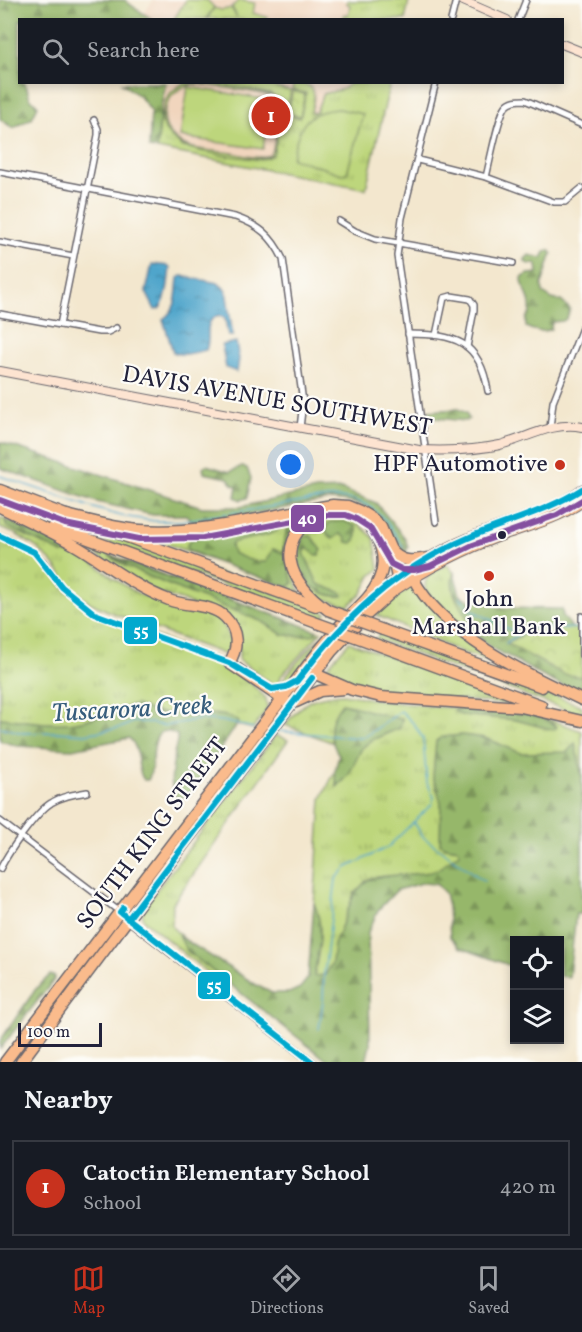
<!DOCTYPE html>
<html lang="en">
<head>
<meta charset="utf-8">
<style>
  :root { --surface:#171b24; --page:#20242c; --text:#f1f3f6; --muted:#9ea1a6; --line:#363941; --accent:#c8321e }
  body { margin:0; font-family:Vollkorn,serif; background:var(--page); color:var(--text) }
  .controls { position:absolute; right:18px; bottom:18px; display:grid; overflow:hidden; border-radius:0px; box-shadow:0 3px 9px #0003 }
  .controls button { width:54px; height:54px; display:grid; place-items:center; padding:0; border:0; border-bottom:2px solid var(--line); background:var(--surface); color:var(--text); font:30px sans-serif }
  .scale { position:absolute; left:18px; bottom:15px; width:84px; box-sizing:border-box; padding-left:6px; border:3px solid #22223b; border-top:0; font-size:16px; line-height:21px; white-space:nowrap; color:#22223b; -webkit-text-stroke:4px #fdfcf7; paint-order:stroke }
  .you { position:absolute; left:291px; top:465px; width:21px; height:21px; margin:-15px; border:4px solid #fff; border-radius:50%; background:#1a73e8; box-shadow:0 0 0 9px #1a73e833 }
  .badge { display:grid; place-items:center; width:39px; height:39px; border-radius:50%; background:var(--accent); color:#fff; font-size:20px; font-weight:700 }
  .pin { position:absolute; translate:-50% -50%; border:3px solid #fff; box-shadow:0 2px 6px #0006 }
  .list { margin:0; padding:0; list-style:none }
  h2 { display:flex; justify-content:space-between; align-items:center; height:78px; margin:0; padding:0 24px; font-size:26px }
  h2 small { font-size:20px; font-weight:400; color:var(--muted) }
  .list li { display:grid; grid-template-columns:39px 1fr auto; gap:18px; align-items:center; box-sizing:border-box; height:96px; margin:0 12px 12px; padding:0 12px; border:2px solid var(--line); border-radius:0px }
  .list b { display:block; font-size:22px; white-space:nowrap }
  .list p { margin:0; font-size:20px; white-space:nowrap; color:var(--muted) }
  .list em { font-size:20px; font-style:normal; color:var(--muted) }
  .icon { flex:none; width:33px; height:33px; fill:none; stroke:currentColor; stroke-width:2; stroke-linecap:round; stroke-linejoin:round }
  .map { position:relative; flex:none; width:582px; height:1062px; overflow:hidden }
  .search { position:absolute; background:var(--surface); box-shadow:0 3px 9px #0003; left:18px; right:18px; top:18px; height:66px; display:flex; align-items:center; gap:15px; box-sizing:border-box; padding:0 21px; border-radius:0px; color:var(--muted); font-size:22px }
  .sheet { height:186px; background:var(--surface) }
  nav { display:flex; justify-content:space-around; align-items:center; box-sizing:border-box; height:84px; border-top:2px solid var(--line); background:var(--surface); font-size:16px; color:var(--muted) }
  nav a { display:grid; justify-items:center; gap:3px }
  nav .on { color:var(--accent) }
  .map>svg:first-child { display:block }
</style>
</head>
<body>
<div class="map">
<svg width="582" height="1062" viewBox="0 0 582 1062">
  <defs>
    <pattern id="grass-tufts" width="24" height="20" patternUnits="userSpaceOnUse" patternTransform="scale(1.5)"><rect width="24" height="20" fill="#bdd67b"/><path d="M3 7l-1-3M5 7V3M7 7l1-3M15 17l-1-3M17 17v-4M19 17l1-3" fill="none" stroke="#a2b76b"/></pattern>
    <pattern id="forest-firs" width="22" height="20" patternUnits="userSpaceOnUse" patternTransform="scale(1.5)"><rect width="22" height="20" fill="#96b76b"/><path d="M5 1l3.5 6h-7zM16 11l3.5 6h-7z" fill="#7a9459"/></pattern>
    <pattern id="park-crowns" width="20" height="18" patternUnits="userSpaceOnUse" patternTransform="scale(1.5)"><rect width="20" height="18" fill="#bdd67b"/><path d="M2 6a3 3 0 1 1 6 0M12 15a3 3 0 1 1 6 0" fill="none" stroke="#a2b76b"/></pattern>
    <pattern id="water-ripples" width="26" height="14" patternUnits="userSpaceOnUse" patternTransform="scale(1.5)"><rect width="26" height="14" fill="#4fa5cb"/><path d="M2 4q2-2 4 0t4 0M15 11q2-2 4 0t4 0" fill="none" stroke="#4186a6"/></pattern>
  </defs>
  <rect width="100%" height="100%" fill="#fdfcf7"/>
  <filter id="ink" filterUnits="userSpaceOnUse"><feTurbulence type="fractalNoise" baseFrequency=".0167" numOctaves="2"/><feDisplacementMap in="SourceGraphic" scale="12" xChannelSelector="R" yChannelSelector="G"/><feConvolveMatrix kernelMatrix="1 2 1 2 8 2 1 2 1" color-interpolation-filters="sRGB"/></filter>
  <filter id="wash" filterUnits="userSpaceOnUse"><feTurbulence type="fractalNoise" baseFrequency=".008" numOctaves="4" result="noise"/><feDisplacementMap in="SourceGraphic" scale="24" xChannelSelector="R" yChannelSelector="G"/><feGaussianBlur stdDeviation="1.35" result="paint"/><feColorMatrix in="noise" values="0 0 0 0 0 0 0 0 0 0 0 0 0 0 0 0 0 1.4 0 .05"/><feComposite in="paint" operator="in"/></filter>
  <g filter="url(#wash)">
    <rect width="100%" height="100%" fill="#f3e7ce"/>
    <!-- built -->
    <g fill="#f1d5bd">
      <polygon points="153,0 410,0 405,19 140,20"/>
      <polygon points="161,83 390,83 366,189 157,149"/>
    </g>
    <!-- grass -->
    <g fill="url(#grass-tufts)" stroke="#707c5b" stroke-width="1.5">
      <polygon points="186,0 207,0 214,7 206,19 174,19"/>
      <polygon points="239,0 255,3 253,13 267,17 264,20 207,19 214,8 222,10 231,8 237,17 232,7"/>
      <polygon points="348,0 351,1 409,0 405,20 346,19 343,16 344,14 348,15 350,5 346,3"/>
      <path d="M205,83H257L291,91L286,114L300,118L306,93L292,90L294,83C315,83 317,92 311,111L312,113L316,112L323,94L343,89L350,83H390L366,189L157,149L161,113L165,130L182,147L256,159L265,158L273,155L282,104L271,94Z"/>
      <polygon points="0,493 310,606 326,613 322,619 312,617 0,503"/>
      <polygon points="311,512 313,516 294,537 296,584 301,592 125,529 145,532"/>
      <path d="M339,516L354,520L374,538L379,569L371,576L362,593L348,606C336,602 318,599 309,590C293,572 289,538 312,524C319,519 330,518 339,516Z"/>
      <path d="M0,518C29,528 58,538 84,556C103,569 120,585 141,595C161,603 203,607 216,617C226,626 234,641 230,654H223L110,612L89,602L73,590L52,562L36,547L16,534L0,528Z"/>
      <polygon points="0,536 16,542 43,561 65,589 103,617 229,663 266,698 267,709 253,729 222,721 0,727"/>
      <polygon points="81,544 321,632 281,676 279,686 276,686 239,660 239,649 233,623 181,600 149,590"/>
      <path d="M447,564L454,573C445,595 475,628 488,645L456,622L426,591C421,575 436,571 447,564Z"/>
      <polygon points="412,586 498,663 464,653 376,615 398,596"/>
      <polygon points="380,633 388,634 582,706 582,716 376,639"/>
      <path d="M323,637L288,683L282,684C283,676 315,641 323,637Z"/>
      <polygon points="349,642 527,706 377,692 358,687 326,673 326,668"/>
      <path d="M343,694L392,702L438,707L506,710L546,718L582,731V811L442,876L384,884L333,984L309,983L321,799L347,748L285,725C305,700 311,697 343,694Z"/>
      <polygon points="276,735 288,740 173,903 172,927 220,974 227,989 145,921 143,917 142,909"/>
    </g>
    <!-- forest -->
    <g fill="url(#forest-firs)" stroke="#5c6c53" stroke-width="1.5">
      <path d="M0,0H125C133,8 144,13 152,19L20,20V82L25,83L30,98L38,106L32,118L13,128L0,119Z"/>
      <polygon points="122,83 166,83 161,106 157,149 149,148 151,111 141,98"/>
      <path d="M550,250L552,253L542,284L543,293L552,299L561,301L570,309L567,318L563,321L552,322L551,329C543,333 533,331 526,327C525,320 526,317 530,313C532,296 522,291 522,278L528,274L538,273L537,265L536,263L529,264L525,262V259L529,255L542,258L545,252Z"/>
      <polygon points="458,409 466,413 469,419 466,421 427,417 426,414 427,411"/>
      <path d="M0,442L202,507H240L316,490L341,489L376,503L405,538L408,547L406,553H402C396,545 392,536 387,528C374,506 355,501 330,500L201,523L192,521L186,515H153L97,502L0,468Z"/>
      <polygon points="206,465 230,472 242,466 247,468 251,478 247,498 241,500 235,497 237,486 233,485 228,478 204,473 203,467"/>
      <polygon points="5,520 67,549 70,553 62,553 6,526"/>
      <path d="M275,520L282,521V527C270,538 248,537 232,543L231,547L233,553C244,558 254,563 266,562L273,549L283,553L286,531L291,522L295,520L298,522L287,558L293,584L288,587L216,562L188,550L187,545L191,539Z"/>
      <path d="M344,521L356,526C358,533 358,538 352,543L347,542L346,538L340,534L333,539C327,536 325,532 326,526L330,522Z"/>
      <path d="M306,536H311L322,550L319,555H316L307,548L304,553L318,584L342,593L343,596C320,599 293,576 298,552C299,545 300,540 306,536Z"/>
      <polygon points="109,556 315,630 317,634 302,636 283,635 263,622 164,583 126,566"/>
      <path d="M454,573L460,595L471,601H482L503,608L562,609L563,617C582,633 582,669 582,693C556,685 531,670 508,656C501,653 493,650 488,645C474,632 446,591 454,573Z"/>
      <path d="M342,703C363,708 381,716 402,719L400,728L372,740L362,748L348,776L337,787L335,771L339,755C327,737 328,720 342,703Z"/>
      <path d="M136,705C145,708 154,712 163,713C183,716 224,709 239,722L189,795L182,798L175,796C169,783 172,776 173,763C174,760 173,756 174,753C176,745 178,743 177,735C146,717 157,768 148,780H144C134,767 142,749 129,738L72,749L19,746L0,741V718C24,720 52,726 76,722C97,719 115,708 136,705Z"/>
      <path d="M457,709C479,710 541,710 557,727L553,730L516,720L461,715L454,711Z"/>
      <path d="M462,735L485,738L521,753L567,752L575,743L582,776V914H576L569,977L560,976V940H514V967L459,947L450,937L448,907L445,893L436,884L422,883L397,890L379,909L368,932L370,1045L366,1062H329L187,951L179,936L258,986L272,993H289L300,988L308,978L314,903C325,929 319,949 314,976L325,975L332,963L334,945L354,894L366,881L371,878L386,876L425,873L438,869L459,853V849L446,847L440,843L441,802L433,776L436,741L442,737Z"/>
      <polygon points="50,975 55,977 54,980 0,1049 0,1041 35,990"/>
    </g>
    <!-- park -->
    <g fill="url(#park-crowns)" stroke="#707c5b" stroke-width="1.5">
      <polygon points="293,91 305,94 300,117 287,113"/>
      <polygon points="540,627 552,629 582,628 582,677 563,674 506,643"/>
    </g>
    <!-- garden -->
    <g fill="#bdd67b" stroke="#707c5b" stroke-width="1.5" fill-rule="evenodd">
      <path d="M185,83C204,81 265,89 280,100L282,112L273,155L265,158L256,159C226,154 156,156 163,111C164,97 172,89 185,83ZM200,84C216,87 264,91 275,99C280,102 280,106 280,111L273,149L270,155C258,160 245,155 233,153C216,151 192,151 178,141C150,122 169,82 200,84Z"/>
      <polygon points="188,87 271,100 263,149 180,137"/>
      <path d="M339,109L363,114L347,173L342,174L292,158C299,127 304,111 339,109Z"/>
    </g>
    <!-- water -->
    <g fill="url(#water-ripples)" stroke="#386483" stroke-width="1.5">
      <path d="M152,264L169,266L170,268C168,281 168,300 159,309L155,310L146,292Z"/>
      <path d="M182,276L218,283L226,290L233,336H228L225,318L219,315C201,322 212,336 206,350C196,352 182,357 173,352L163,319C178,309 176,295 178,278Z"/>
      <polygon points="236,342 239,359 237,372 226,368 222,345"/>
    </g>
    <g fill="none" stroke-linecap="round" stroke-linejoin="round">
      <!-- stream -->
      <g stroke="#4fa5cb" stroke-width="1.5">
        <path d="M0,476L97,509L121,516L155,521H180L327,498C368,496 384,514 403,547"/>
        <polyline points="460,597 473,611 519,634"/>
        <polyline points="506,643 519,634 538,626 552,629 579,628"/>
        <polyline points="0,727 23,733 57,732 85,734 123,727 132,722 146,722 164,726 200,719 222,721 253,728"/>
        <polyline points="278,731 360,738 366,736 401,711 414,724 423,739 427,783 434,797 432,804 388,847 346,868 336,879 324,974 323,1001 319,1029"/>
        <polyline points="414,822 423,837 484,881"/>
      </g>
    </g>
  </g>
  <g filter="url(#ink)">
    <g fill="none" stroke-linecap="round" stroke-linejoin="round">
      <!-- street casing -->
      <g stroke="#6b676e" stroke-width="8">
        <g id="street">
          <polyline points="451,20 456,0"/>
          <polyline points="518,20 526,0"/>
          <polyline points="436,82 402,218 397,256 436,522"/>
          <polyline points="418,160 486,177 554,202 565,202 582,188"/>
          <path d="M0,172L235,217C259,225 272,236 283,259L303,402L300,428"/>
          <path d="M486,177C490,162 498,116 506,106C511,100 518,100 525,100L582,125"/>
          <polyline points="339,221 355,231 375,239 513,263"/>
          <polyline points="0,242 73,256"/>
          <polyline points="0,314 99,332 108,332 116,328"/>
          <polyline points="60,325 98,135 98,129 94,120"/>
          <path d="M408,334C455,334 480,341 488,391"/>
          <polyline points="436,335 444,298 451,296 470,299 474,305 474,310 467,347"/>
          <polyline points="550,428 553,402 582,328"/>
          <polyline points="0,536 34,552 43,561 62,587 95,614 229,663"/>
          <polyline points="582,616 582,655"/>
          <polyline points="0,821 120,912"/>
          <path d="M0,869C8,853 36,812 51,803C62,796 75,794 87,792"/>
        </g>
      </g>
      <!-- secondary casing -->
      <g stroke="#6b676e" stroke-width="10">
        <g id="secondary">
          <polyline points="461,0 507,20"/>
          <polyline points="562,44 582,52"/>
          <path d="M0,371L419,450C446,451 473,451 500,445C527,438 554,421 582,427"/>
          <polyline points="125,917 312,1062"/>
        </g>
      </g>
      <!-- primary casing -->
      <g stroke="#6b676e" stroke-width="11">
        <g id="primary">
          <path d="M391,593C427,568 465,549 506,534C533,525 559,518 582,502"/>
          <path d="M370,598C401,574 432,553 468,538C507,521 547,514 582,489"/>
        </g>
      </g>
      <!-- highway casing -->
      <g stroke="#6b676e" stroke-width="13">
        <g id="highway">
          <polyline points="0,490 74,518"/>
          <path d="M0,507C26,520 53,532 78,547C108,565 135,587 169,600C187,607 210,603 225,617C238,630 239,648 229,663L288,703"/>
          <polyline points="53,526 314,622"/>
          <polyline points="105,529 316,606"/>
          <path d="M391,550C402,563 412,561 427,558"/>
          <path d="M413,578C442,634 526,674 582,700"/>
          <polyline points="383,630 542,687"/>
          <polyline points="375,644 541,705"/>
          <polyline points="314,668 320,676 352,690 381,697 521,707 582,721"/>
          <polyline points="296,702 320,691 344,689"/>
          <path d="M5,1062L317,653C326,642 335,631 344,621C357,608 372,597 379,579C385,566 383,551 377,538C346,474 232,542 328,610"/>
          <path d="M21,1062L184,844L332,651L361,620L391,593L395,586L397,578L391,550L381,527L373,519L360,511L348,506L333,505C269,514 206,535 140,530C116,528 91,521 67,515"/>
        </g>
      </g>
      <!-- street -->
      <use href="#street" stroke="#fff" stroke-width="5"/>
      <!-- secondary -->
      <use href="#secondary" stroke="#fde4d1" stroke-width="8"/>
      <!-- primary -->
      <use href="#primary" stroke="#fabb8c" stroke-width="9"/>
      <!-- highway -->
      <use href="#highway" stroke="#fabb8c" stroke-width="10"/>
      <!-- highway-bridge casing -->
      <g stroke="#6b676e" stroke-width="13" stroke-linecap="butt">
        <g id="highway-bridge">
          <polyline points="328,610 383,630"/>
          <polyline points="314,622 375,644"/>
        </g>
      </g>
      <!-- highway-bridge -->
      <use href="#highway-bridge" stroke="#fabb8c" stroke-width="10"/>
      <!-- bus-1 casing -->
      <g stroke="#fdfcf7" stroke-width="10">
        <g id="bus-1">
          <path d="M0,536L34,552L62,587L95,614L229,663L272,689L286,687L297,681C345,618 394,570 468,538C506,521 546,512 582,489"/>
          <polyline points="123,908 120,912 312,1062"/>
          <polyline points="128,919 312,678"/>
        </g>
      </g>
      <!-- bus-2 casing -->
      <g stroke="#fdfcf7" stroke-width="10">
        <polyline id="bus-2" points="0,500 65,524 139,539 203,538 326,515 346,515 356,519 370,528 391,564 403,570 414,570 430,566 473,545 557,515 582,500"/>
      </g>
      <!-- bus-1 -->
      <use href="#bus-1" stroke="#03a9ce" stroke-width="6"/>
      <!-- bus-2 -->
      <use href="#bus-2" stroke="#844f9f" stroke-width="6"/>
    </g>
  </g>
  <!-- markers -->
  <g fill="#c8321e" stroke="#fdfcf7" stroke-width="2">
    <circle cx="560" cy="465" r="6"/>
    <circle cx="489" cy="576" r="6"/>
  </g>
  <circle fill="#22223b" stroke="#fdfcf7" stroke-width="2" cx="502" cy="535" r="5"/>
  <g text-anchor="middle" dominant-baseline="central" stroke-width="4.5" stroke-linejoin="round" paint-order="stroke">
    <!-- street labels -->
    <g font-size="24" fill="#22223b" stroke="#fdfcf7">
      <text transform="translate(277 402) rotate(10)">DAVIS AVENUE SOUTHWEST</text>
      <text transform="translate(153 834) rotate(-53)">SOUTH KING STREET</text>
    </g>
    <!-- poi labels -->
    <g font-size="24" fill="#22223b" stroke="#fdfcf7" text-anchor="end">
      <text x="548" y="465">HPF Automotive</text>
      <text x="489" y="600" text-anchor="middle">John<tspan x="489" dy="28">Marshall Bank</tspan></text>
    </g>
    <!-- water labels -->
    <g font-size="26" font-style="italic" fill="#365d7c" stroke="#fdfcf7">
      <text transform="translate(132 710) rotate(-3)">Tuscarora Creek</text>
    </g>
  </g>
  <g stroke="#fdfcf7" stroke-width="2">
    <rect x="290" y="504" width="35" height="29" rx="6" fill="#844f9f"/>
    <rect x="123" y="616" width="35" height="29" rx="6" fill="#03a9ce"/>
    <rect x="197" y="971" width="34" height="29" rx="6" fill="#03a9ce"/>
  </g>
  <g font-size="16" text-anchor="middle" font-weight="bold" fill="#fff">
    <text x="307" y="524">40</text>
    <text x="141" y="636">55</text>
    <text x="214" y="991">55</text>
  </g>
</svg>
<div class="controls">
<button><svg class="icon" aria-label="locate" viewBox="0 0 24 24"><circle cx="12" cy="12" r="6"/><path d="M12 2v4M12 18v4M2 12h4M18 12h4"/></svg></button>
<button><svg class="icon" aria-label="layers" viewBox="0 0 24 24"><path d="M12 4l9 5-9 5-9-5zM3 14l9 5 9-5"/></svg></button>
</div>
<div class="scale">100 m</div>
<div class="you"></div>
<div class="pin badge" style="left:271px;top:116px">1</div>
<div class="search"><svg class="icon" aria-label="search" viewBox="0 0 24 24"><circle cx="10" cy="10" r="6"/><path d="M15 15l6 6"/></svg>Search here</div>
</div>
<section class="sheet">
<h2>Nearby<small></small></h2>
<ul class="list">
<li><span class="badge">1</span><div><b>Catoctin Elementary School</b><p>School</p></div><em>420 m</em></li>
</ul>
</section>
<nav>
<a class="on"><svg class="icon" aria-label="map" viewBox="0 0 24 24"><path d="M3 6l6-2 6 2 6-2v14l-6 2-6-2-6 2zM9 4v14M15 6v14"/></svg>Map</a>
<a><svg class="icon" aria-label="directions" viewBox="0 0 24 24"><path d="M12 3l9 9-9 9-9-9zM9 14v-3h6M13 9l2 2-2 2"/></svg>Directions</a>
<a><svg class="icon" aria-label="saved" viewBox="0 0 24 24"><path d="M7 4h10v16l-5-4-5 4z"/></svg>Saved</a>
</nav>
</body>
</html>
